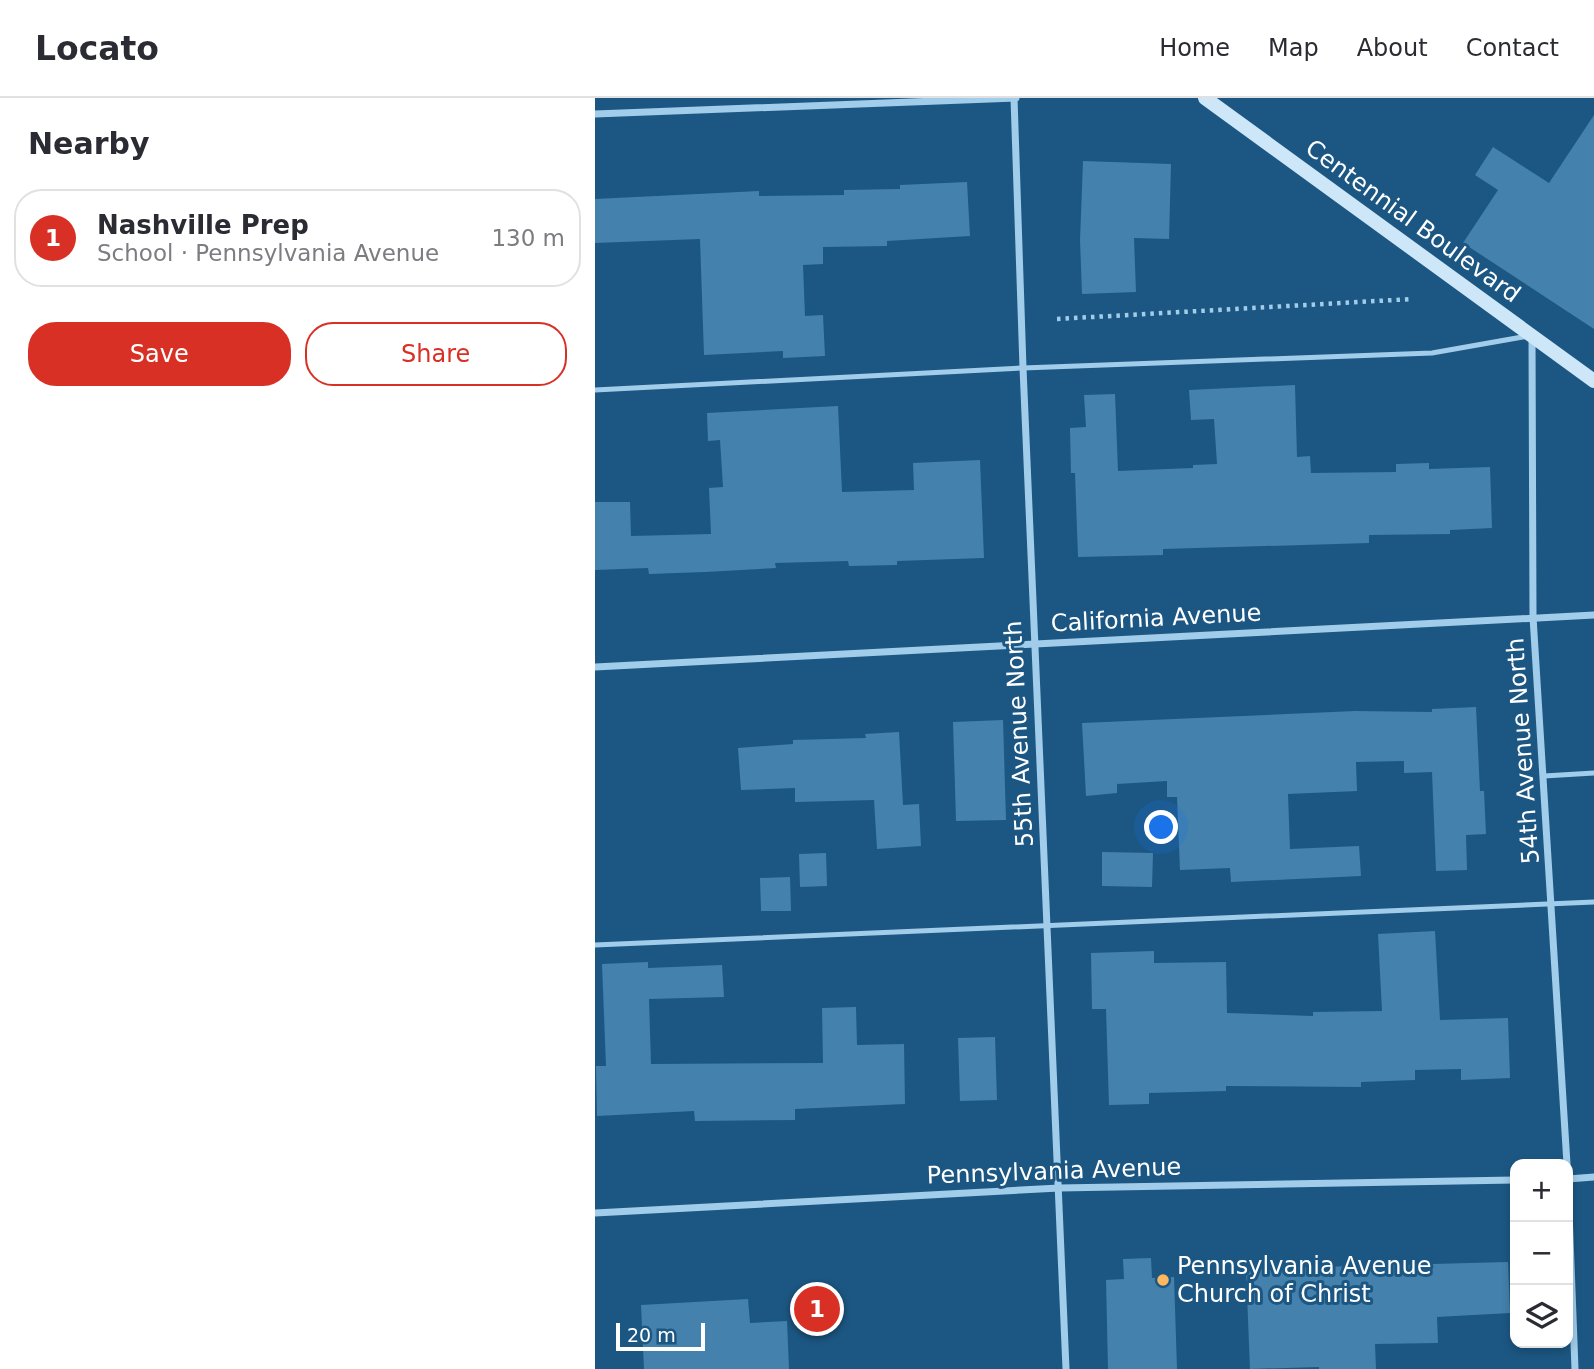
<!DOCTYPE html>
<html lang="en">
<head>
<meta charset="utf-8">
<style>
  :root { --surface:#fff; --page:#f7f7f7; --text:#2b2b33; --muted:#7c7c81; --line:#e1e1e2; --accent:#d93025 }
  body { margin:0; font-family:"DejaVu Sans",sans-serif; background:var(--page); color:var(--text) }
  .controls { position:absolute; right:21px; bottom:21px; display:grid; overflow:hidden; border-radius:14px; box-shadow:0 4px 10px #0003 }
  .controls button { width:63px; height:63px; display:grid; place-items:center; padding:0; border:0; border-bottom:2px solid var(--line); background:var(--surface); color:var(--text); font:35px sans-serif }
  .scale { position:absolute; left:21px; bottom:18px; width:89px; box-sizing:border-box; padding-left:7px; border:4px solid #fff; border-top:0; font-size:19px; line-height:24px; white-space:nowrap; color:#fff; -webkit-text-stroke:5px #1c5783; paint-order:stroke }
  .you { position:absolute; left:567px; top:730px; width:24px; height:24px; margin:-18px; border:5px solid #fff; border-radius:50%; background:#1a73e8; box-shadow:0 0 0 10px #1a73e833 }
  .badge { display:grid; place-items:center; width:46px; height:46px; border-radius:50%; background:var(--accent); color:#fff; font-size:23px; font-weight:700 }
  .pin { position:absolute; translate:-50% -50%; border:4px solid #fff; box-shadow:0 2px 7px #0006 }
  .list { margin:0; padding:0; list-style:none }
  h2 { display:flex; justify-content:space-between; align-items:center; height:91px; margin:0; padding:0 28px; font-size:30px }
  h2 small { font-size:23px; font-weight:400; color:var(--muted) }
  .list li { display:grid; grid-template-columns:46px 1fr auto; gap:21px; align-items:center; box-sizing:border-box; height:98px; margin:0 14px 14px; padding:0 14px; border:2px solid var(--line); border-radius:28px }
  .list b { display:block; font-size:26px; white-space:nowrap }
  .list p { margin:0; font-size:23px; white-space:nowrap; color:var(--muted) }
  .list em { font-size:23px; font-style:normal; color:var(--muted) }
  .actions { display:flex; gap:14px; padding:21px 28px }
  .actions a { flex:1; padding:16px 0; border:2px solid var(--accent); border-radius:28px; text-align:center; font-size:24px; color:var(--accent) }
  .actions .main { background:var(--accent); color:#fff }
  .icon { flex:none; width:38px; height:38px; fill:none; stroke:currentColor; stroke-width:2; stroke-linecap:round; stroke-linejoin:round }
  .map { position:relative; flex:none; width:999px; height:1271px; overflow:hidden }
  header { display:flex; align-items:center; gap:42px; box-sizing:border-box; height:98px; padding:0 35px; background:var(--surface); border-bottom:2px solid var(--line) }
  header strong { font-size:33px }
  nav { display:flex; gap:38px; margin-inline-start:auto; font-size:24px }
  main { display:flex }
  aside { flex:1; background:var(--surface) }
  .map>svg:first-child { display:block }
</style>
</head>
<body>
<header>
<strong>Locato</strong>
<nav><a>Home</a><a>Map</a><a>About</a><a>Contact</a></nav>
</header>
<main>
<aside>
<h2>Nearby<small></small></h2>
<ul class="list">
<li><span class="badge">1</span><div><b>Nashville Prep</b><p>School · Pennsylvania Avenue</p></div><em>130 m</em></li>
</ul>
<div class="actions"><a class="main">Save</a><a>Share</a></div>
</aside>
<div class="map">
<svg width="999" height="1271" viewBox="0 0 999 1271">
  <rect width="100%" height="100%" fill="#1c5783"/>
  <!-- building -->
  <g fill="#4481ac">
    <polygon points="999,17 999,231 868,145 903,92 880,77 898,49 954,85"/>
    <polygon points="488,63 576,66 574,141 539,140 541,194 487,196 485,142"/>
    <polygon points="372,84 375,138 292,143 292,148 228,149 228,166 208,167 210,218 228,217 230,258 188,260 188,253 109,257 105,141 0,145 0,101 164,93 164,98 249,97 249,92 305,91 305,87"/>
    <polygon points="700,287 702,359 715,358 716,375 801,374 801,366 834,365 834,371 895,369 897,430 855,432 855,436 774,437 774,445 568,451 568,457 483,459 480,375 476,375 475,330 491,329 489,297 520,296 523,373 598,370 598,367 622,366 619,321 596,322 594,292"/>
    <polygon points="243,308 247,394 319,392 318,365 385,362 389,460 302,463 302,467 254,468 253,463 180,465 181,470 110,474 54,476 53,470 0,472 0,404 35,404 36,438 116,436 114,390 128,389 125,342 113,343 112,315"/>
    <polygon points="881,609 885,693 889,693 891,736 871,737 872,772 841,773 837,674 809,675 809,663 761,664 762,693 693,696 695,751 764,748 766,778 636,784 635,770 585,772 582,699 572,699 572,683 522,686 522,695 491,698 487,625 760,613 837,614 837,611"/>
    <polygon points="408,622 411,722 361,723 358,624"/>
    <polygon points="304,634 308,707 324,706 326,748 282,751 279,702 200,704 200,690 146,692 143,650 198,646 198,642 271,640 270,636"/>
    <polygon points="507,754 558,755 557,789 507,788"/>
    <polygon points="231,755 232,788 205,789 204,756"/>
    <polygon points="195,779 196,813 166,813 165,780"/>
    <polygon points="840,833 845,922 913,920 915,980 866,982 866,971 820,972 820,982 766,984 766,989 631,988 631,993 554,995 554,1006 514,1007 511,911 497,911 496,855 559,853 559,865 631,864 632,915 718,918 718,914 787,913 783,836"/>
    <polygon points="53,864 53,870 127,867 129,899 54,901 56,966 228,965 227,910 261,909 262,947 309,946 310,1006 200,1011 200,1022 100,1023 99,1013 2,1018 1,968 11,968 7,866"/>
    <polygon points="400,939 402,1002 365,1003 363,940"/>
    <polygon points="556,1160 557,1180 579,1179 582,1271 513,1271 511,1182 529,1181 528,1161"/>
    <polygon points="913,1164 915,1215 842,1219 843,1245 780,1246 781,1271 724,1271 724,1269 655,1271 651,1171"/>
    <polygon points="153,1201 155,1225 192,1223 194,1271 49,1271 46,1207"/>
  </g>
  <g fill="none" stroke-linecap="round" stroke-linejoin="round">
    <!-- path -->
    <polyline stroke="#a1cdeb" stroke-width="4.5" stroke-dasharray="3.5 5" stroke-linecap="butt" points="462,221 817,201"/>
    <!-- lane -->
    <g stroke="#a1cdeb" stroke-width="5">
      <polyline points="0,292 428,270 837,255 933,238"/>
      <polyline points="949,678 999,675"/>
      <polyline points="0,847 999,804"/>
    </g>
    <!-- street -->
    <g stroke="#a1cdeb" stroke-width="7">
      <polyline points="419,0 428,270 471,1271"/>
      <polyline points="0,16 421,0"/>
      <polyline points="937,238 938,519 972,1066"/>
      <polyline points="0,569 999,517"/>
      <polyline points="973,1081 999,1079"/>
      <polyline points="973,1087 980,1271"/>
      <polyline points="0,1115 464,1090 920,1082"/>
    </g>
    <!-- secondary -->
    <polyline stroke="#cde6f8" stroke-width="14" points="610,0 999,283"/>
  </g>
  <!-- markers -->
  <circle fill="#fbb85e" stroke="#1c5783" stroke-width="2.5" cx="568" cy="1182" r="7"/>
  <g text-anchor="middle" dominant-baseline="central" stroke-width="6" stroke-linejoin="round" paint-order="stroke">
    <!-- street labels -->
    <g font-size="24" fill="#fff" stroke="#1c5783">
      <text transform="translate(818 123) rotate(36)">Centennial Boulevard</text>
      <text transform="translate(561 520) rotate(-3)">California Avenue</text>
      <text transform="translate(424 636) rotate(-93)">55th Avenue North</text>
      <text transform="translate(928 653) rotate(-94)">54th Avenue North</text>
      <text transform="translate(459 1073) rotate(-2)">Pennsylvania Avenue</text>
    </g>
    <!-- poi labels -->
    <g font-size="24" fill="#fff" stroke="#1c5783" text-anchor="start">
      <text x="582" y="1168">Pennsylvania Avenue<tspan x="582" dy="28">Church of Christ</tspan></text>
    </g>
  </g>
</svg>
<div class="controls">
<button>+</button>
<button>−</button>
<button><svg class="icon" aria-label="layers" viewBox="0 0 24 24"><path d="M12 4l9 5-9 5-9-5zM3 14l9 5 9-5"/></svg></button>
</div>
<div class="scale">20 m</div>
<div class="you"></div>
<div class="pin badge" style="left:222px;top:1211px">1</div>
</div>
</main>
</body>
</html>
